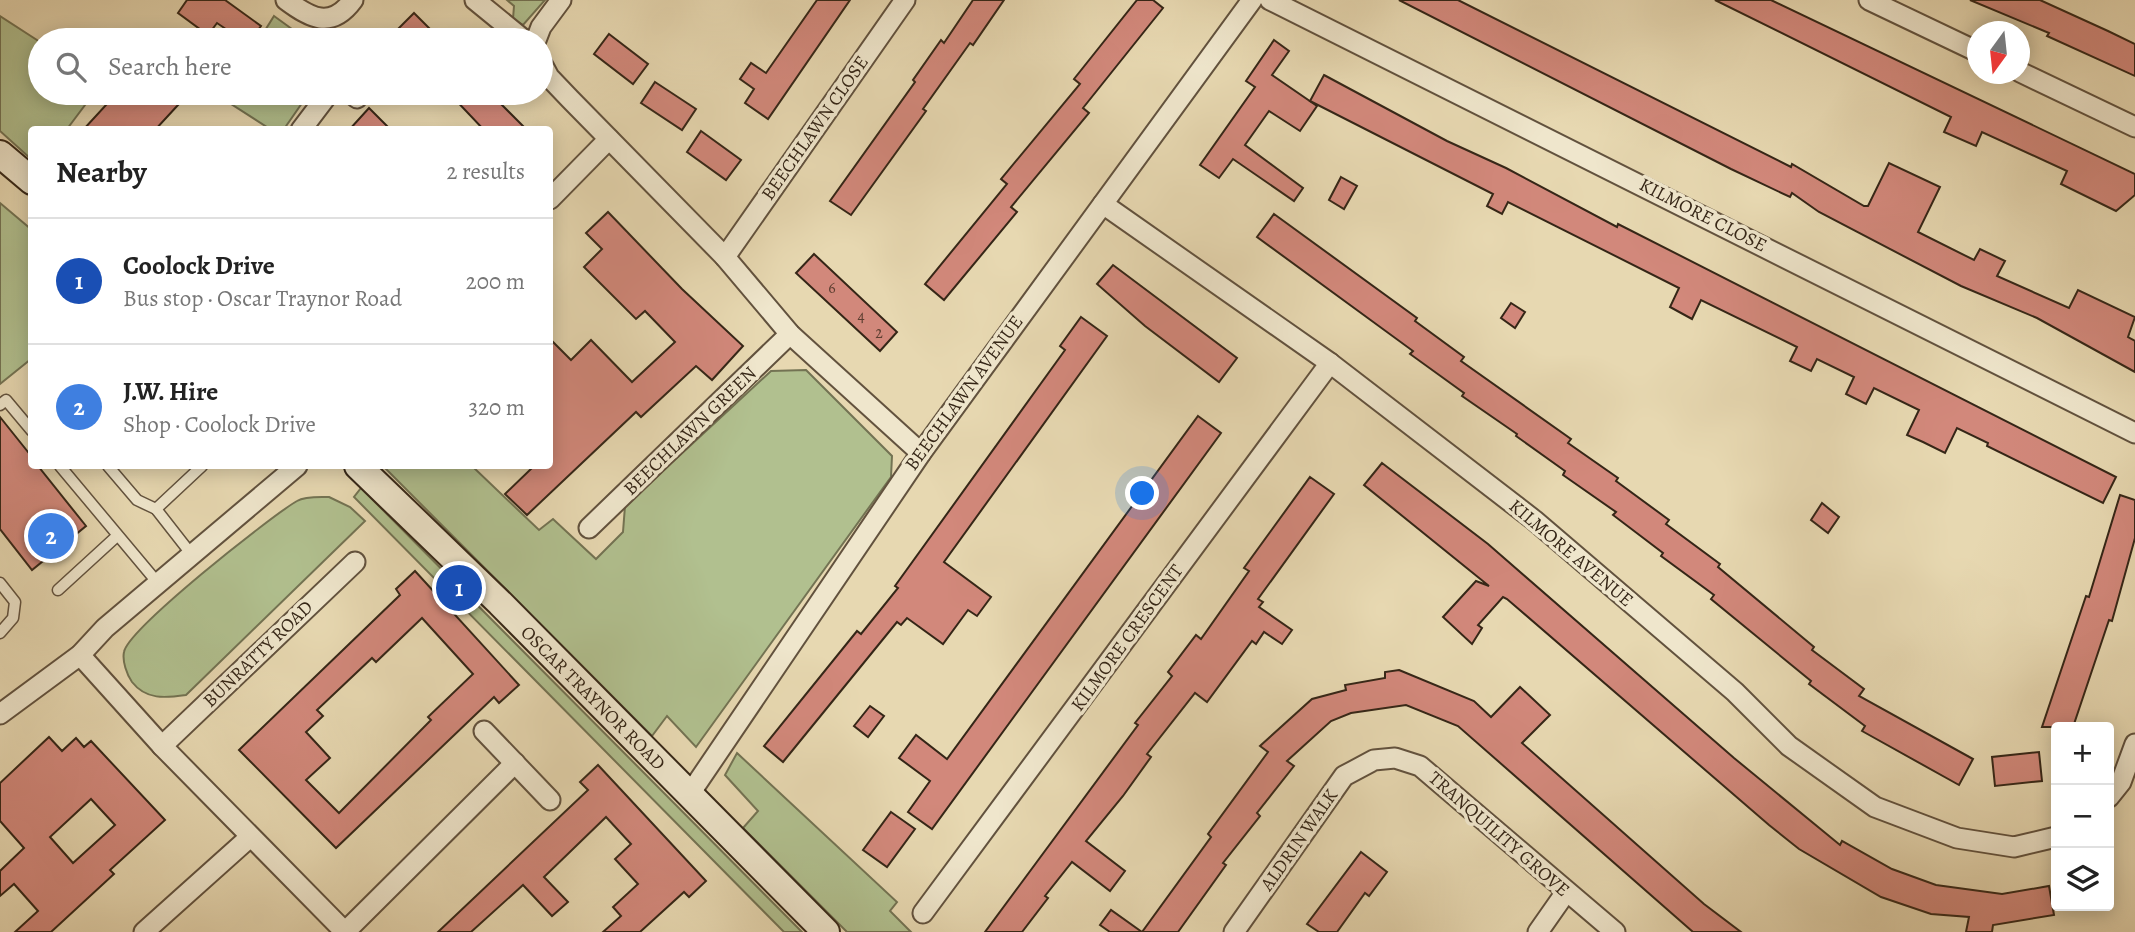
<!DOCTYPE html>
<html lang="en">
<head>
<meta charset="utf-8">
<style>
  :root { --surface:#fff; --page:#f2f2f2; --text:#222; --muted:#767676; --line:#e0e0e0; --accent:#8f2418 }
  body { margin:0; font-family:Alegreya,serif; background:var(--page); color:var(--text) }
  .controls { position:absolute; right:21px; bottom:21px; display:grid; overflow:hidden; border-radius:7px; box-shadow:0 4px 18px #0003 }
  .controls button { width:63px; height:63px; display:grid; place-items:center; padding:0; border:0; border-bottom:2px solid var(--line); background:var(--surface); color:var(--text); font:35px sans-serif }
  .compass { position:absolute; left:1967px; top:21px; width:63px; height:63px; border-radius:50%; background:var(--surface); box-shadow:0 4px 18px #0003; rotate:195deg }
  .you { position:absolute; left:1143px; top:494px; width:24px; height:24px; margin:-18px; border:5px solid #fff; border-radius:50%; background:#1a73e8; box-shadow:0 0 0 10px #1a73e833 }
  .badge { display:grid; place-items:center; width:46px; height:46px; border-radius:50%; background:var(--accent); color:#fff; font-size:23px; font-weight:700 }
  .pin { position:absolute; translate:-50% -50%; border:4px solid #fff; box-shadow:0 2px 7px #0006 }
  .list { margin:0; padding:0; list-style:none }
  h2 { display:flex; justify-content:space-between; align-items:center; height:91px; margin:0; padding:0 28px; font-size:30px }
  h2 small { font-size:23px; font-weight:400; color:var(--muted) }
  .list li { display:grid; grid-template-columns:46px 1fr auto; gap:21px; align-items:center; box-sizing:border-box; height:126px; padding:0 28px; border-top:2px solid var(--line) }
  .list b { display:block; font-size:26px; white-space:nowrap }
  .list p { margin:0; font-size:23px; white-space:nowrap; color:var(--muted) }
  .list em { font-size:23px; font-style:normal; color:var(--muted) }
  .icon { flex:none; width:38px; height:38px; fill:none; stroke:currentColor; stroke-width:2; stroke-linecap:round; stroke-linejoin:round }
  .map { position:relative; flex:none; width:2135px; height:932px; overflow:hidden }
  .search { position:absolute; background:var(--surface); box-shadow:0 4px 18px #0003; left:28px; top:28px; width:525px; height:77px; display:flex; align-items:center; gap:18px; box-sizing:border-box; padding:0 24px; border-radius:38px; color:var(--muted); font-size:26px }
  .panel { position:absolute; background:var(--surface); box-shadow:0 4px 18px #0003; left:28px; top:126px; width:525px; height:343px; border-radius:7px }
  .map>svg:first-child { display:block }
</style>
</head>
<body>
<div class="map">
<svg width="2135" height="932" viewBox="0 0 2135 932">
  <rect width="100%" height="100%" fill="#e7d8b1"/>
  <filter id="stains"><feTurbulence type="fractalNoise" baseFrequency=".00286" numOctaves="4"/><feColorMatrix values="0 0 0 0 .2 0 0 0 0 .09 0 0 0 0 .02 0 0 0 .5 -.17"/></filter>
  <radialGradient id="worn" r=".72"><stop offset=".6" stop-color="#630" stop-opacity="0"/><stop offset="1" stop-color="#630" stop-opacity=".3"/></radialGradient>
  <!-- green -->
  <g fill="#b1c08f" stroke="#737353" stroke-width="2">
    <polygon points="507,0 545,0 523,25 513,19 514,6"/>
    <polygon points="0,16 40,42 40,93 94,93 67,129 32,130 31,159 0,131"/>
    <polygon points="274,16 307,40 259,40"/>
    <polygon points="214,93 309,93 284,129 270,129"/>
    <polygon points="0,203 32,230 31,359 0,384"/>
    <polygon points="806,370 892,456 891,477 696,747 667,716 652,736 383,466 472,466 539,530 553,519 596,559 623,532 625,506 771,371"/>
    <polygon points="361,488 802,932 784,932 354,497"/>
    <path d="M329,497L350,507L365,521L186,695C165,698 146,700 132,682C127,675 122,661 124,652C128,629 271,516 297,501C305,496 319,497 329,497Z"/>
    <polygon points="737,753 897,902 890,911 911,932 847,932 743,828 758,811 725,775"/>
  </g>
  <!-- building -->
  <g fill="#d2887b" stroke="#352617" stroke-width="2" fill-rule="evenodd">
    <polygon points="187,0 225,0 261,26 251,40 242,40 217,23 208,35 178,13"/>
    <polygon points="817,0 850,0 768,119 745,103 754,89 740,79 751,63 766,73"/>
    <polygon points="973,0 1004,0 973,45 970,43 923,109 926,111 851,215 830,201 915,82 913,80 941,40 944,43"/>
    <polygon points="1137,0 1153,0 1163,8 1083,108 1089,113 1011,207 1017,212 944,300 925,284 1007,184 1001,179 1080,84 1074,79"/>
    <polygon points="1399,0 1458,0 1791,167 1792,164 1864,206 1868,206 1889,163 1940,187 1918,232 1974,260 1980,249 2005,261 1997,276 2069,308 2078,290 2135,317 2128,337 2135,341 2135,372 2037,318 1961,286 1819,212 1792,193 1790,197 1731,169"/>
    <polygon points="1715,0 1771,0 2135,174 2135,195 2116,211 2061,184 2067,171 1982,132 1976,146 1944,132 1951,117"/>
    <polygon points="1970,0 2040,0 2108,31 2135,44 2135,76 2047,36 2049,33"/>
    <polygon points="414,13 441,40 387,40"/>
    <polygon points="609,34 648,64 633,84 594,54"/>
    <polygon points="1274,40 1289,51 1272,75 1317,106 1300,131 1269,111 1245,145 1303,188 1294,201 1233,159 1219,178 1200,165 1255,87 1246,81"/>
    <polygon points="1324,75 1447,141 1506,168 1617,227 1618,224 2116,477 2103,503 1987,446 1988,443 1957,428 1945,453 1923,442 1907,435 1919,410 1874,388 1866,404 1846,394 1854,377 1817,359 1811,371 1790,361 1797,347 1701,300 1692,319 1670,307 1679,288 1508,202 1502,214 1487,206 1493,194 1310,101"/>
    <polygon points="655,82 696,109 682,130 641,103"/>
    <polygon points="117,93 164,93 178,105 155,130 83,130"/>
    <polygon points="449,93 490,93 527,130 484,130"/>
    <polygon points="369,108 391,130 349,130"/>
    <polygon points="701,131 741,160 726,180 687,152"/>
    <polygon points="1341,177 1357,186 1344,209 1329,200"/>
    <polygon points="608,212 682,289 743,346 712,380 696,366 641,417 636,412 527,515 505,494 534,466 550,466 550,339 571,360 591,340 632,382 675,342 645,311 636,319 584,267 602,249 586,233"/>
    <polygon points="1274,214 1417,318 1415,321 1464,357 1461,361 1571,439 1568,443 1618,478 1616,481 1669,520 1666,524 1720,564 1718,567 1814,647 1812,650 1864,689 1859,696 1973,759 1959,785 1862,731 1865,726 1809,684 1811,681 1711,599 1714,595 1661,556 1663,553 1613,515 1616,512 1563,475 1565,471 1516,436 1517,434 1462,396 1464,393 1410,354 1413,351 1257,237"/>
    <polygon points="814,254 897,332 880,351 796,273"/>
    <polygon points="1113,265 1237,358 1219,382 1145,326 1097,284"/>
    <polygon points="1511,303 1525,312 1515,328 1501,318"/>
    <polygon points="1081,317 1107,336 944,562 991,597 977,616 968,610 943,644 907,618 901,625 897,622 783,762 764,746 857,631 861,634 898,588 895,586 1065,350 1060,346"/>
    <polygon points="1198,416 1221,433 932,829 908,812 930,781 899,758 916,735 947,759"/>
    <polygon points="0,417 32,457 32,466 38,466 86,526 32,570 0,529"/>
    <polygon points="1382,463 1488,544 1734,758 1840,845 1842,841 1892,869 1936,885 2002,894 2049,886 2054,915 1993,925 1992,932 1966,932 1969,917 1931,914 1881,897 1799,849 1769,825 1507,599 1503,597 1478,625 1482,628 1472,644 1443,617 1476,581 1489,586 1364,485"/>
    <polygon points="1310,477 1334,494 1258,599 1263,602 1259,607 1292,630 1282,644 1264,632 1256,644 1252,641 1207,702 1195,693 1147,754 1151,757 1123,796 1086,841 1125,871 1110,891 1072,862 1045,896 1048,898 1022,932 985,932 1138,725 1135,723 1172,676 1168,672 1196,635 1201,639 1249,571 1244,568"/>
    <polygon points="2120,495 2135,500 2135,538 2112,621 2109,620 2073,727 2042,727 2086,596 2089,597"/>
    <polygon points="1822,503 1839,517 1828,533 1811,520"/>
    <path d="M415,571L519,685L499,703L494,697L336,848L239,750L400,595L396,589ZM422,618L473,674L428,717L431,720L339,813L306,780L330,758L306,732L323,716L317,710L372,658L376,662Z"/>
    <polygon points="1399,670 1474,701 1491,717 1520,687 1550,715 1522,743 1704,904 1741,932 1693,932 1458,726 1406,705 1351,713 1331,721 1287,761 1294,766 1257,813 1260,816 1223,863 1226,865 1178,932 1110,932 1100,925 1111,910 1142,932 1211,837 1208,834 1268,752 1260,746 1312,699 1346,690 1345,685 1385,678 1385,672"/>
    <polygon points="870,706 884,716 868,737 854,726"/>
    <path d="M49,737L62,751L76,738L84,747L91,741L165,820L110,870L114,874L51,932H15L38,911L14,884L0,896V871L24,848L0,821V783ZM91,799L115,825L73,863L50,837Z"/>
    <polygon points="2039,752 2042,781 1995,786 1992,757"/>
    <polygon points="598,765 706,881 689,897 684,892 640,932 603,932 621,916 613,907 638,884 615,859 631,844 606,817 544,877 568,902 552,916 523,885 471,932 438,932 588,790 580,782"/>
    <polygon points="891,812 915,829 887,867 863,850"/>
    <polygon points="1361,852 1387,872 1369,896 1365,893 1337,932 1319,932 1307,924"/>
  </g>
  <g fill="none" stroke-linecap="round" stroke-linejoin="round">
    <!-- service casing -->
    <g stroke="#62523e" stroke-width="13">
      <g id="service">
        <polyline points="0,405 6,400 32,431"/>
        <polyline points="60,466 157,582"/>
        <polyline points="108,466 137,500 156,509 192,555"/>
        <polyline points="156,509 202,466"/>
        <polyline points="0,583 15,602 13,618 0,633"/>
        <polyline points="58,590 117,536"/>
      </g>
    </g>
    <!-- minor casing -->
    <g stroke="#62523e" stroke-width="23">
      <g id="minor">
        <path d="M286,0C310,18 331,30 353,0"/>
        <polyline points="475,0 524,40"/>
        <polyline points="1270,0 2135,433"/>
        <polyline points="1869,0 1978,52"/>
        <polyline points="536,40 541,27 561,0"/>
        <polyline points="541,62 549,77 570,99 725,257 790,334 921,453"/>
        <polyline points="2020,72 2135,127"/>
        <polyline points="351,93 357,98"/>
        <polyline points="301,130 329,93"/>
        <polyline points="550,199 609,139"/>
        <polyline points="1103,204 1330,363 1534,520 1735,692 1789,746 1875,807 1957,838 2014,847 2056,837"/>
        <polyline points="725,257 905,0"/>
        <polyline points="589,528 790,334"/>
        <polyline points="80,655 162,746 345,932"/>
        <polyline points="0,714 80,655 105,628 297,466"/>
        <polyline points="484,731 550,800"/>
        <polyline points="162,746 355,562"/>
        <polyline points="689,795 921,453 1252,0"/>
        <polyline points="2109,797 2121,782 2135,744"/>
        <polyline points="923,913 1330,363"/>
        <polyline points="144,932 250,837"/>
        <polyline points="345,932 515,763"/>
        <polyline points="1234,932 1344,776 1374,760 1395,758 1420,766 1615,932"/>
        <polyline points="1538,932 1566,892"/>
      </g>
    </g>
    <!-- secondary casing -->
    <g stroke="#352617" stroke-width="30">
      <g id="secondary">
        <polyline points="0,154 32,181"/>
        <polyline points="358,466 500,603 826,932"/>
      </g>
    </g>
    <!-- service -->
    <use href="#service" stroke="#efe6cc" stroke-width="10"/>
    <!-- minor -->
    <use href="#minor" stroke="#efe6cc" stroke-width="19"/>
    <!-- secondary -->
    <use href="#secondary" stroke="#efe6cc" stroke-width="26"/>
  </g>
  <g text-anchor="middle" dominant-baseline="central" stroke-width="7" stroke-linejoin="round" paint-order="stroke">
    <!-- number labels -->
    <g font-size="16" fill="#5c3e30">
      <text x="832" y="288">6</text>
      <text x="861" y="316">4</text>
      <text x="879" y="333">2</text>
    </g>
    <!-- street labels -->
    <g font-size="19" fill="#352617" stroke="#efe6cc">
      <text transform="translate(815 128) rotate(-55)">BEECHLAWN CLOSE</text>
      <text transform="translate(1703 215) rotate(27)">KILMORE CLOSE</text>
      <text transform="translate(964 393) rotate(-54)">BEECHLAWN AVENUE</text>
      <text transform="translate(690 431) rotate(-44)">BEECHLAWN GREEN</text>
      <text transform="translate(1571 553) rotate(40)">KILMORE AVENUE</text>
      <text transform="translate(1127 638) rotate(-54)">KILMORE CRESCENT</text>
      <text transform="translate(258 654) rotate(-44)">BUNRATTY ROAD</text>
      <text transform="translate(593 698) rotate(45)">OSCAR TRAYNOR ROAD</text>
      <text transform="translate(1499 834) rotate(41)">TRANQUILITY GROVE</text>
      <text transform="translate(1299 840) rotate(-55)">ALDRIN WALK</text>
    </g>
  </g>
  <rect width="100%" height="100%" filter="url(#stains)"/>
  <rect width="100%" height="100%" fill="url(#worn)"/>
</svg>
<div class="controls">
<button>+</button>
<button>−</button>
<button><svg class="icon" aria-label="layers" viewBox="0 0 24 24"><path d="M12 4l9 5-9 5-9-5zM3 14l9 5 9-5"/></svg></button>
</div>
<svg class="compass" viewBox="-18 -18 36 36"><path d="M0-13l5 13h-10z" fill="#e53935"/><path d="M0 13l5-13h-10z" fill="#767676"/></svg>
<div class="you"></div>
<div class="pin badge" style="left:459px;top:588px;background:#1a4fb4">1</div>
<div class="pin badge" style="left:51px;top:536px;background:#3f7fe0">2</div>
<div class="search"><svg class="icon" aria-label="search" viewBox="0 0 24 24"><circle cx="10" cy="10" r="6"/><path d="M15 15l6 6"/></svg>Search here</div>
<section class="panel">
<h2>Nearby<small>2 results</small></h2>
<ul class="list">
<li><span class="badge" style="background:#1a4fb4">1</span><div><b>Coolock Drive</b><p>Bus stop · Oscar Traynor Road</p></div><em>200 m</em></li>
<li><span class="badge" style="background:#3f7fe0">2</span><div><b>J.W. Hire</b><p>Shop · Coolock Drive</p></div><em>320 m</em></li>
</ul>
</section>
</div>
</body>
</html>
